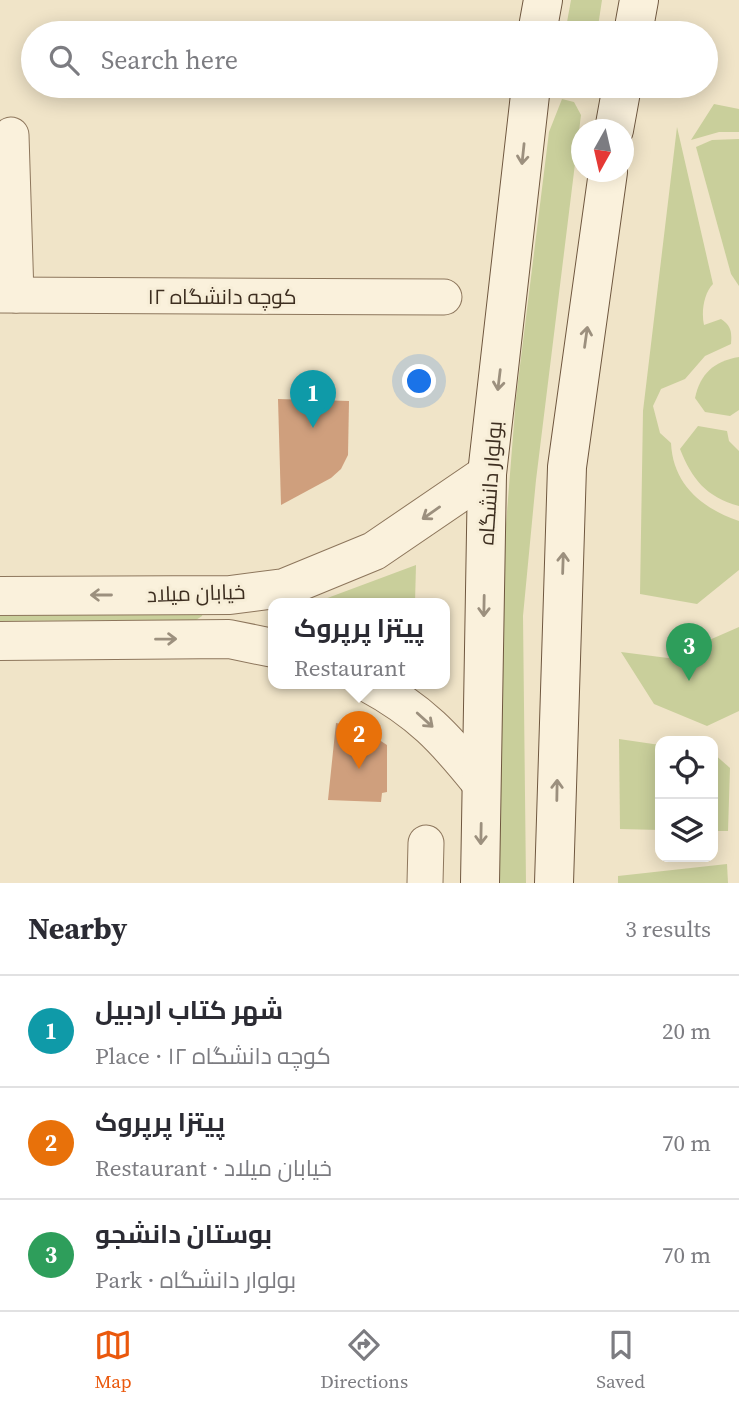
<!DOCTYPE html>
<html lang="en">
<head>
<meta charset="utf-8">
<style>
  :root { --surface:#fff; --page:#f2f2f3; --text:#2b2b33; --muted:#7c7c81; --line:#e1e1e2; --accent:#ea580c }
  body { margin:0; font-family:"Source Serif 4",Cairo,serif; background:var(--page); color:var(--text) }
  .controls { position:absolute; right:21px; bottom:21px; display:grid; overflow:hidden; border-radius:14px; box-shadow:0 4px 18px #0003 }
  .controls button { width:63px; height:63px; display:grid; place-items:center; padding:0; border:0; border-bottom:2px solid var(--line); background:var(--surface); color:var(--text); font:35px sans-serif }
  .compass { position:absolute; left:571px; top:119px; width:63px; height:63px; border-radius:50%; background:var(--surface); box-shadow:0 4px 18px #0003; rotate:188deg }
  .you { position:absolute; left:420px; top:382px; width:24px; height:24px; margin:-18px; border:5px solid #fff; border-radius:50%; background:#1a73e8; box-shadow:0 0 0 10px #1a73e833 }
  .badge { display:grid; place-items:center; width:46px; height:46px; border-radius:50%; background:var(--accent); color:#fff; font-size:23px; font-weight:700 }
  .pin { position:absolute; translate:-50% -58px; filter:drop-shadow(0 2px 4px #0008) }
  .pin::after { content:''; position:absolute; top:37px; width:24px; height:21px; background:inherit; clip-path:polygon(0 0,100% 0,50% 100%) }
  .popup { position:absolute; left:268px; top:598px; width:182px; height:91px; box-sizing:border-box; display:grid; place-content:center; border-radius:14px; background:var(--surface); filter:drop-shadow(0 2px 5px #0005); font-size:23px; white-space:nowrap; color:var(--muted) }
  .popup b { font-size:26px; color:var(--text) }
  .popup::after { content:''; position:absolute; left:50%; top:100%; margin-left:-14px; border:14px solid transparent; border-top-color:var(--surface) }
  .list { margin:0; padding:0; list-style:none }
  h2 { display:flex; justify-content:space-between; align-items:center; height:91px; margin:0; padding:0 28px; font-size:30px }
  h2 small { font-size:23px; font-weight:400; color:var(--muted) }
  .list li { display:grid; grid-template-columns:46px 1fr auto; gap:21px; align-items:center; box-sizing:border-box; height:112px; padding:0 28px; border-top:2px solid var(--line) }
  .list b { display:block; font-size:26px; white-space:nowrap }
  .list p { margin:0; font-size:23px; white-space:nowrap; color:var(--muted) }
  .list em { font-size:23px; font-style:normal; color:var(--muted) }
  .icon { flex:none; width:38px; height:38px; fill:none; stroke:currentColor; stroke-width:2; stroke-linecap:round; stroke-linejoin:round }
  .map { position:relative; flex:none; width:739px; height:883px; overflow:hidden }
  .search { position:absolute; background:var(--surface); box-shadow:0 4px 18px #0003; left:21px; right:21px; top:21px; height:77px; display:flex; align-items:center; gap:18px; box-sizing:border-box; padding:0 24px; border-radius:38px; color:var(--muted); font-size:26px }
  .sheet { height:427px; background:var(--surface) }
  nav { display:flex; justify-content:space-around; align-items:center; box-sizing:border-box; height:98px; border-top:2px solid var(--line); background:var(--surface); font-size:19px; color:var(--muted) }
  nav a { display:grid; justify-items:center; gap:4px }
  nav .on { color:var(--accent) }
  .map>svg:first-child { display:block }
</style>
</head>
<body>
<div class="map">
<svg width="739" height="883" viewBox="0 0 739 883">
  <rect width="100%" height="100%" fill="#f0e4c8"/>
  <!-- green -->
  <g fill="#c9cf9b">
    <polygon points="571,0 602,0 597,33 565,33"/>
    <polygon points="562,99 574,102 581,115 536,480 523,616 526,883 500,883 500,600 516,398 549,132"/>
    <polygon points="714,104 739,109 739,132 719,132 691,140"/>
    <path d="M677,127L713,284C704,293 701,312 704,325L721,319C731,326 732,331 731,344L705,356L685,379L661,389L653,406L660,433L671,443C673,484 701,508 739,521V570L697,604L640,594L643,411Z"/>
    <polygon points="739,139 739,286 731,274 696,147 712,140"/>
    <path d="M739,357V410L730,416L705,412L695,398C700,374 714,361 739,357Z"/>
    <path d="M698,426L727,431L729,441L739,451V506C706,497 692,479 680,449Z"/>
    <polygon points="416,565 415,603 314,603"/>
    <polygon points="0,608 203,611 202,616 196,620 0,621"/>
    <polygon points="739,627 739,711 707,726 654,704 621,652 668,658"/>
    <polygon points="619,739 660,745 660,830 620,829"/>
    <polygon points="713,753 730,768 728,831 713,831"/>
    <polygon points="727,864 728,883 618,883 618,876"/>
  </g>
  <!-- building -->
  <g fill="#cf9f7d">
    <polygon points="278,399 349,401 348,455 341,469 331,478 281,505"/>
    <polygon points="336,723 359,727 387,745 387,792 382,793 381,802 328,800"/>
  </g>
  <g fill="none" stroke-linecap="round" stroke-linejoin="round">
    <!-- minor casing -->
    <g stroke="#8d765c" stroke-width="37">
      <g id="minor">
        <polyline points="11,135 16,295"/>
        <polyline points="0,295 444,297"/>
        <polyline points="425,883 426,843"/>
      </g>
    </g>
    <!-- tertiary casing -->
    <g stroke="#8d765c" stroke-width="40">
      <g id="tertiary">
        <polyline points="0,596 230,595 284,588 374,551 487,474"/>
        <polyline points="0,641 229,639 273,648"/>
        <path d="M368,683C420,711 445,738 481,783"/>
      </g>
    </g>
    <!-- secondary casing -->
    <g stroke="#6f573f" stroke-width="40">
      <g id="secondary">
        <polyline points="537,33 543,0"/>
        <polyline points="633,33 639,0"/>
        <polyline points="614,130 622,86"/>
        <polyline points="480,883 487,474 531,86"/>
        <polyline points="554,883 567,467 608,172"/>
      </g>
    </g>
    <!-- minor -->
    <use href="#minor" stroke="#faf1dc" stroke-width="35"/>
    <!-- tertiary -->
    <use href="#tertiary" stroke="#faf1dc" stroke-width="38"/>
    <!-- secondary -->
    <use href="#secondary" stroke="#faf1dc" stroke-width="38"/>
  </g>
  <!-- one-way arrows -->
  <defs><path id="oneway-shaft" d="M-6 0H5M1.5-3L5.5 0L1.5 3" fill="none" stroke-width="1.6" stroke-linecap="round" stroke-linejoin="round" transform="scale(1.75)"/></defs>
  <g stroke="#9c907e">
    <use href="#oneway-shaft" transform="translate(523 154) rotate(96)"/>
    <use href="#oneway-shaft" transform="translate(586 337) rotate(-82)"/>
    <use href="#oneway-shaft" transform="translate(499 380) rotate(97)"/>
    <use href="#oneway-shaft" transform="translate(431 513) rotate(145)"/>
    <use href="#oneway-shaft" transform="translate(563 563) rotate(-88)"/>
    <use href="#oneway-shaft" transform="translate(101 595) rotate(180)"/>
    <use href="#oneway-shaft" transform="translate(484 606) rotate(91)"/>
    <use href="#oneway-shaft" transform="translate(166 639) rotate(-1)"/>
    <use href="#oneway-shaft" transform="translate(425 720) rotate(42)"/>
    <use href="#oneway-shaft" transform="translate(557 790) rotate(-89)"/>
    <use href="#oneway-shaft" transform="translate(481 834) rotate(91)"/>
  </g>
  <g text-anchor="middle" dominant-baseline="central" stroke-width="6" stroke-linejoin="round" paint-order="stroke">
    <!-- street labels -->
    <g font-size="21" fill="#3d2e20" stroke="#f7eed8">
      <text x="222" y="296">کوچه دانشگاه ۱۲</text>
      <text transform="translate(490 483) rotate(-86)">بولوار دانشگاه</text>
      <text transform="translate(196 593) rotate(-2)">خیابان میلاد</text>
    </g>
  </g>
</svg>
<div class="controls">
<button><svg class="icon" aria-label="locate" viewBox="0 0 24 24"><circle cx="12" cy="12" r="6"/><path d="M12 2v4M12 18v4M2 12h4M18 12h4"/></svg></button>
<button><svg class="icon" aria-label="layers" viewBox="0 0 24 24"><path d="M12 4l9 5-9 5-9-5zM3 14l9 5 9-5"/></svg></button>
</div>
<svg class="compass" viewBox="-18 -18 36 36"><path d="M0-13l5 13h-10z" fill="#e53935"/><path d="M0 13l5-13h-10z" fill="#7c7c81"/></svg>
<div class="you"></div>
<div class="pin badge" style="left:313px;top:428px;background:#0f9aa8">1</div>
<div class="pin badge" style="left:359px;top:769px;background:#e8710a">2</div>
<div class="popup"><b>پیتزا پرپروک</b>Restaurant</div>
<div class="pin badge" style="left:689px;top:681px;background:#2e9e5b">3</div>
<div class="search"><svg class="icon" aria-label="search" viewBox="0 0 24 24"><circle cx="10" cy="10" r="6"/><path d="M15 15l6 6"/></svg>Search here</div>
</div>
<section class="sheet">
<h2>Nearby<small>3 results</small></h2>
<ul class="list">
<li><span class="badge" style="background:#0f9aa8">1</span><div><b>شهر کتاب اردبیل</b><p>Place · کوچه دانشگاه ۱۲</p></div><em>20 m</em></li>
<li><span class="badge" style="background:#e8710a">2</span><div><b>پیتزا پرپروک</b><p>Restaurant · خیابان میلاد</p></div><em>70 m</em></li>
<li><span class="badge" style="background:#2e9e5b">3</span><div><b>بوستان دانشجو</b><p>Park · بولوار دانشگاه</p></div><em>70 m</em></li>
</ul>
</section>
<nav>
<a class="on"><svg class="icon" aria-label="map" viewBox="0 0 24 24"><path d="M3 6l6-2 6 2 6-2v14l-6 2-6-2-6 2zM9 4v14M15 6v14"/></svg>Map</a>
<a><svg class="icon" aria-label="directions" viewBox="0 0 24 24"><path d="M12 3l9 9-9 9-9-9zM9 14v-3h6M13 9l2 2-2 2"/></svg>Directions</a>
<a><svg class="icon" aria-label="saved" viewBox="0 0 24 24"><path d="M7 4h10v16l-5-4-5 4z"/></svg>Saved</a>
</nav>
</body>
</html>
